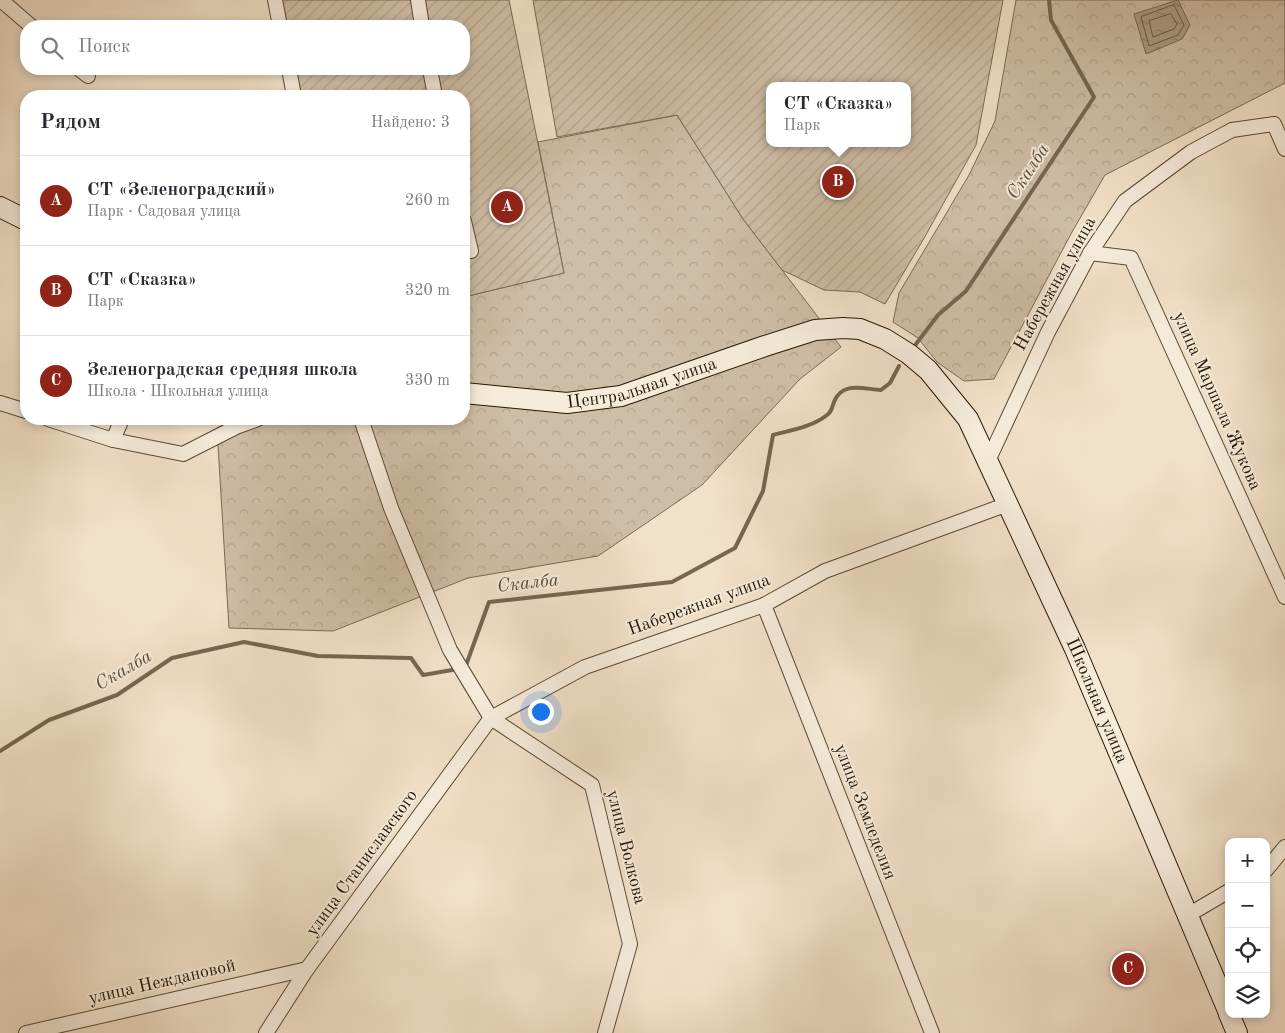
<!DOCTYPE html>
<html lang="ru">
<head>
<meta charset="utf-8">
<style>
  :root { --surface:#fff; --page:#f7f7f7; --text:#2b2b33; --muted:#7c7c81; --line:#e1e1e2; --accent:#8f2418 }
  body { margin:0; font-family:"Old Standard TT",serif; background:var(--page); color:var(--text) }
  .controls { position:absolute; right:15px; bottom:15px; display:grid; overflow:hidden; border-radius:10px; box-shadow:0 2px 8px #0003 }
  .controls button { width:45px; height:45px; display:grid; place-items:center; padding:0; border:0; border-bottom:1px solid var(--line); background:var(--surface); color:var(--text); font:25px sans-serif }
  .you { position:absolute; left:540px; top:711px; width:18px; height:18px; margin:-12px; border:4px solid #fff; border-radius:50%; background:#1a73e8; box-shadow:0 0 0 8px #1a73e833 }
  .badge { display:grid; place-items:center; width:32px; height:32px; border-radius:50%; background:var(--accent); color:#fff; font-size:16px; font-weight:700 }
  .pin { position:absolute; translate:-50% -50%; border:2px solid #fff; box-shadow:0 1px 5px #0006 }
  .popup { position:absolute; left:766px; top:82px; width:145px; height:65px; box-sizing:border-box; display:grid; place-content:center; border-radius:10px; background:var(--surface); filter:drop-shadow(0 1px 4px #0005); font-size:16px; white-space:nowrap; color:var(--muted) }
  .popup b { font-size:19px; color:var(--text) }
  .popup::after { content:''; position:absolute; left:50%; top:100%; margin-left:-10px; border:10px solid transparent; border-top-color:var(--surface) }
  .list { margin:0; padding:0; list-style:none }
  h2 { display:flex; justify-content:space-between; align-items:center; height:65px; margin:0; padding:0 20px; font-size:21px }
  h2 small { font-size:16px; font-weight:400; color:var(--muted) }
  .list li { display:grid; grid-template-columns:32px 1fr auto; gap:15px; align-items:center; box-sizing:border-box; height:90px; padding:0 20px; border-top:1px solid var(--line) }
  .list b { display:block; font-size:19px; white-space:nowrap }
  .list p { margin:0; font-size:16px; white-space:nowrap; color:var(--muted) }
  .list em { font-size:16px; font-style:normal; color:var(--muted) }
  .icon { flex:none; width:28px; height:28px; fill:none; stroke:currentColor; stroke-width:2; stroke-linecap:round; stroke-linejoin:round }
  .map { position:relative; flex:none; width:1285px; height:1033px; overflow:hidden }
  .search { position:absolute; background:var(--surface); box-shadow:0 2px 8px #0003; left:20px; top:20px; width:450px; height:55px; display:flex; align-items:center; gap:12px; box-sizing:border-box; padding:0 18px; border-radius:20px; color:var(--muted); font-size:19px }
  .panel { position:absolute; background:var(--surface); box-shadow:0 2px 8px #0003; left:20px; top:90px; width:450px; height:335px; border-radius:20px }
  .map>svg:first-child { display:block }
</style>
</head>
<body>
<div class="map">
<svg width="1285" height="1033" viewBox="0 0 1285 1033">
  <defs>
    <pattern id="forest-crowns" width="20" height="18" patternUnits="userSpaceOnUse" patternTransform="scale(1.25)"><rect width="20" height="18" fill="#cfbea7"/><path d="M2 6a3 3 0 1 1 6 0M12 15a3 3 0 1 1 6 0" fill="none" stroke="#b2a38e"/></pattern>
    <pattern id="garden-furrows" width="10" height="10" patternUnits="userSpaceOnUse" patternTransform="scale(1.25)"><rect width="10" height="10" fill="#cfbea7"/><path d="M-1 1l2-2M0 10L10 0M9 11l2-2" fill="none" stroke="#b2a38e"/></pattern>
    <pattern id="water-ripples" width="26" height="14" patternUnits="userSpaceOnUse" patternTransform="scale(1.25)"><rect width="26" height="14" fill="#ad9c85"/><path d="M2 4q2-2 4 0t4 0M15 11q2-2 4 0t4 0" fill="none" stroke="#8d7e6b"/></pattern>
  </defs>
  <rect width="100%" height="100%" fill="#f2e1c9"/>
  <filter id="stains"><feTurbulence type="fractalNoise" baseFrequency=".004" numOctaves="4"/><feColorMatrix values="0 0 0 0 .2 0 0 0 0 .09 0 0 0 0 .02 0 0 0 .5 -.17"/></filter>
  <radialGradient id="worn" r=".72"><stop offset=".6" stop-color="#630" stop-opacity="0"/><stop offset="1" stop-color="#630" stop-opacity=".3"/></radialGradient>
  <!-- forest -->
  <g fill="url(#forest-crowns)" stroke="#7a6a54">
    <polygon points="1016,0 1285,0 1285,83 1105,175 1072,232 994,379 964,381 937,362 918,338 893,322 899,293 969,175 995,121"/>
    <polygon points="677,115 743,219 841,347 800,379 702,485 598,556 468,578 333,631 229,628 217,428 235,419 464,419 464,297 564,273 538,142"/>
  </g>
  <!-- garden -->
  <g fill="url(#garden-furrows)" stroke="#7a6a54" fill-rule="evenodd">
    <polygon points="270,0 509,0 564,273 464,297 464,96 288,96 283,69 464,69 464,26 275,26"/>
    <path d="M533,0H1003L976,145L923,240L885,304L860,292L824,290L782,270L743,219L677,115L557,137ZM769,86H907V143H769Z"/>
  </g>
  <!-- water -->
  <polygon fill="url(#water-ripples)" stroke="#776651" points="1178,0 1190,25 1182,39 1146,54 1134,14"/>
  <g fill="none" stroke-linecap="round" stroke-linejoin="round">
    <!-- shore -->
    <g stroke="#6a5944" stroke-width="1">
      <polygon points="1174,5 1184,25 1178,35 1149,46 1141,17"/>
      <polygon points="1171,14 1177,24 1174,29 1153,37 1149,21"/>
    </g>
    <!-- stream -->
    <g stroke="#776651" stroke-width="4">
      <polyline points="916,344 938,315 966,291 1094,97 1051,20 1049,0"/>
      <path d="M465,668L489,602L672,582L735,548L763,491L773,435C792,430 812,427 827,415C832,412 832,407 834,402C842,381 863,389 881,390L890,383L899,366"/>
      <polyline points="0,751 49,720 117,695 172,658 244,642 318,656 411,658 423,675 458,669"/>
    </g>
    <!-- street casing -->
    <g stroke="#594934" stroke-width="16">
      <g id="street">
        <polyline points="1,0 31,26"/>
        <polyline points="275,0 280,26"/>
        <polyline points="418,0 422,26"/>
        <polyline points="79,69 88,76"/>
        <polyline points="289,69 294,96"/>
        <polyline points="430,69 435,96"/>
        <polyline points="464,221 471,251"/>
        <polyline points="1090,253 1131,258 1285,597"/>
        <polyline points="0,403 26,411"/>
        <polyline points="48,419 113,440 183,454 236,427 258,419"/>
        <polyline points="361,419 391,508 450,650 491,718 592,785 630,944 605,1033"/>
        <polyline points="113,440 122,419"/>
        <polyline points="988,461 1048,332 1090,253 1125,201 1191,152 1232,130 1274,124 1285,149"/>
        <polyline points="764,605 932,1033"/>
        <polyline points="1266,870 1285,847"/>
        <polyline points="1188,915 1229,891"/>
        <polyline points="26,1033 307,969"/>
        <polyline points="266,1033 307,969 491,718 585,667 764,605 825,571 1008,504"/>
      </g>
    </g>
    <!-- secondary casing -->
    <g stroke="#261602" stroke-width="22">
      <g id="secondary">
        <polyline points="0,207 26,220"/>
        <path id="s1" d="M464,393L567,403L621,396L765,346L815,330L843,328L860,329L885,339L909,354L928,370L968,419L1075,649L1229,1013"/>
        <polyline points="1229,1014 1237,1033"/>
      </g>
    </g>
    <!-- street -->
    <use href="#street" stroke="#f7ecdc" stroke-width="14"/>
    <!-- secondary -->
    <use href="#secondary" stroke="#f7ecdc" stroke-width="20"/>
  </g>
  <g text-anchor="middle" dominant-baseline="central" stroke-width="4" stroke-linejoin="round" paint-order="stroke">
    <!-- street labels -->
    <g font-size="18" fill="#261602" stroke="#f7ecdc">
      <text transform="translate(1055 284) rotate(-61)">Набережная улица</text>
      <text stroke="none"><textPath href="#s1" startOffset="181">Центральная улица</textPath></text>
      <text transform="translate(1217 401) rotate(66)">улица Маршала Жукова</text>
      <text transform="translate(699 605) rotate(-20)">Набережная улица</text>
      <text stroke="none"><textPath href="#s1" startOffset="861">Школьная улица</textPath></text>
      <text transform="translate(865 812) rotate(69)">улица Земледелия</text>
      <text transform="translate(626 847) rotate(76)">улица Волкова</text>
      <text transform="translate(362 863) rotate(-54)">улица Станиславского</text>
      <text transform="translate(162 982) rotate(-13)">улица Неждановой</text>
    </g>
    <!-- water labels -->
    <g font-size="19" font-style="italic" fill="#5c4c36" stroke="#f7ecdc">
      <text transform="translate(1029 172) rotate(-57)">Скалба</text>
      <text transform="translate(528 584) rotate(-6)">Скалба</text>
      <text transform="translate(124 671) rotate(-30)">Скалба</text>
    </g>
  </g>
  <rect width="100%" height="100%" filter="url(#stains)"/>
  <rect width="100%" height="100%" fill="url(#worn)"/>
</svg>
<div class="controls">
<button>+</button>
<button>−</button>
<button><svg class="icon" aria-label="locate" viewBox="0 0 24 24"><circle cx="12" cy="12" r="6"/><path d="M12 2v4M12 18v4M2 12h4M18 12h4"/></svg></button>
<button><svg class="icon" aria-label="layers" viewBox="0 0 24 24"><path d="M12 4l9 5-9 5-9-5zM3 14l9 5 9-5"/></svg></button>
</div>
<div class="you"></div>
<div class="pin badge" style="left:507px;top:207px">A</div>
<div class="pin badge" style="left:838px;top:182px">B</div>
<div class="popup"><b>СТ «Сказка»</b>Парк</div>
<div class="pin badge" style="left:1128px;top:969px">C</div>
<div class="search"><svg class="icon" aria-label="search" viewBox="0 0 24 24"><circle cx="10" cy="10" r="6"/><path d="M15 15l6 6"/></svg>Поиск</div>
<section class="panel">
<h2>Рядом<small>Найдено: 3</small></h2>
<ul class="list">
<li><span class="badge">A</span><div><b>СТ «Зеленоградский»</b><p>Парк · Садовая улица</p></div><em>260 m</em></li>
<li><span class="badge">B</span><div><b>СТ «Сказка»</b><p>Парк</p></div><em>320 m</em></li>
<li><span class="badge">C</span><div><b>Зеленоградская средняя школа</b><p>Школа · Школьная улица</p></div><em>330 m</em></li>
</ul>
</section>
</div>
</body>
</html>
